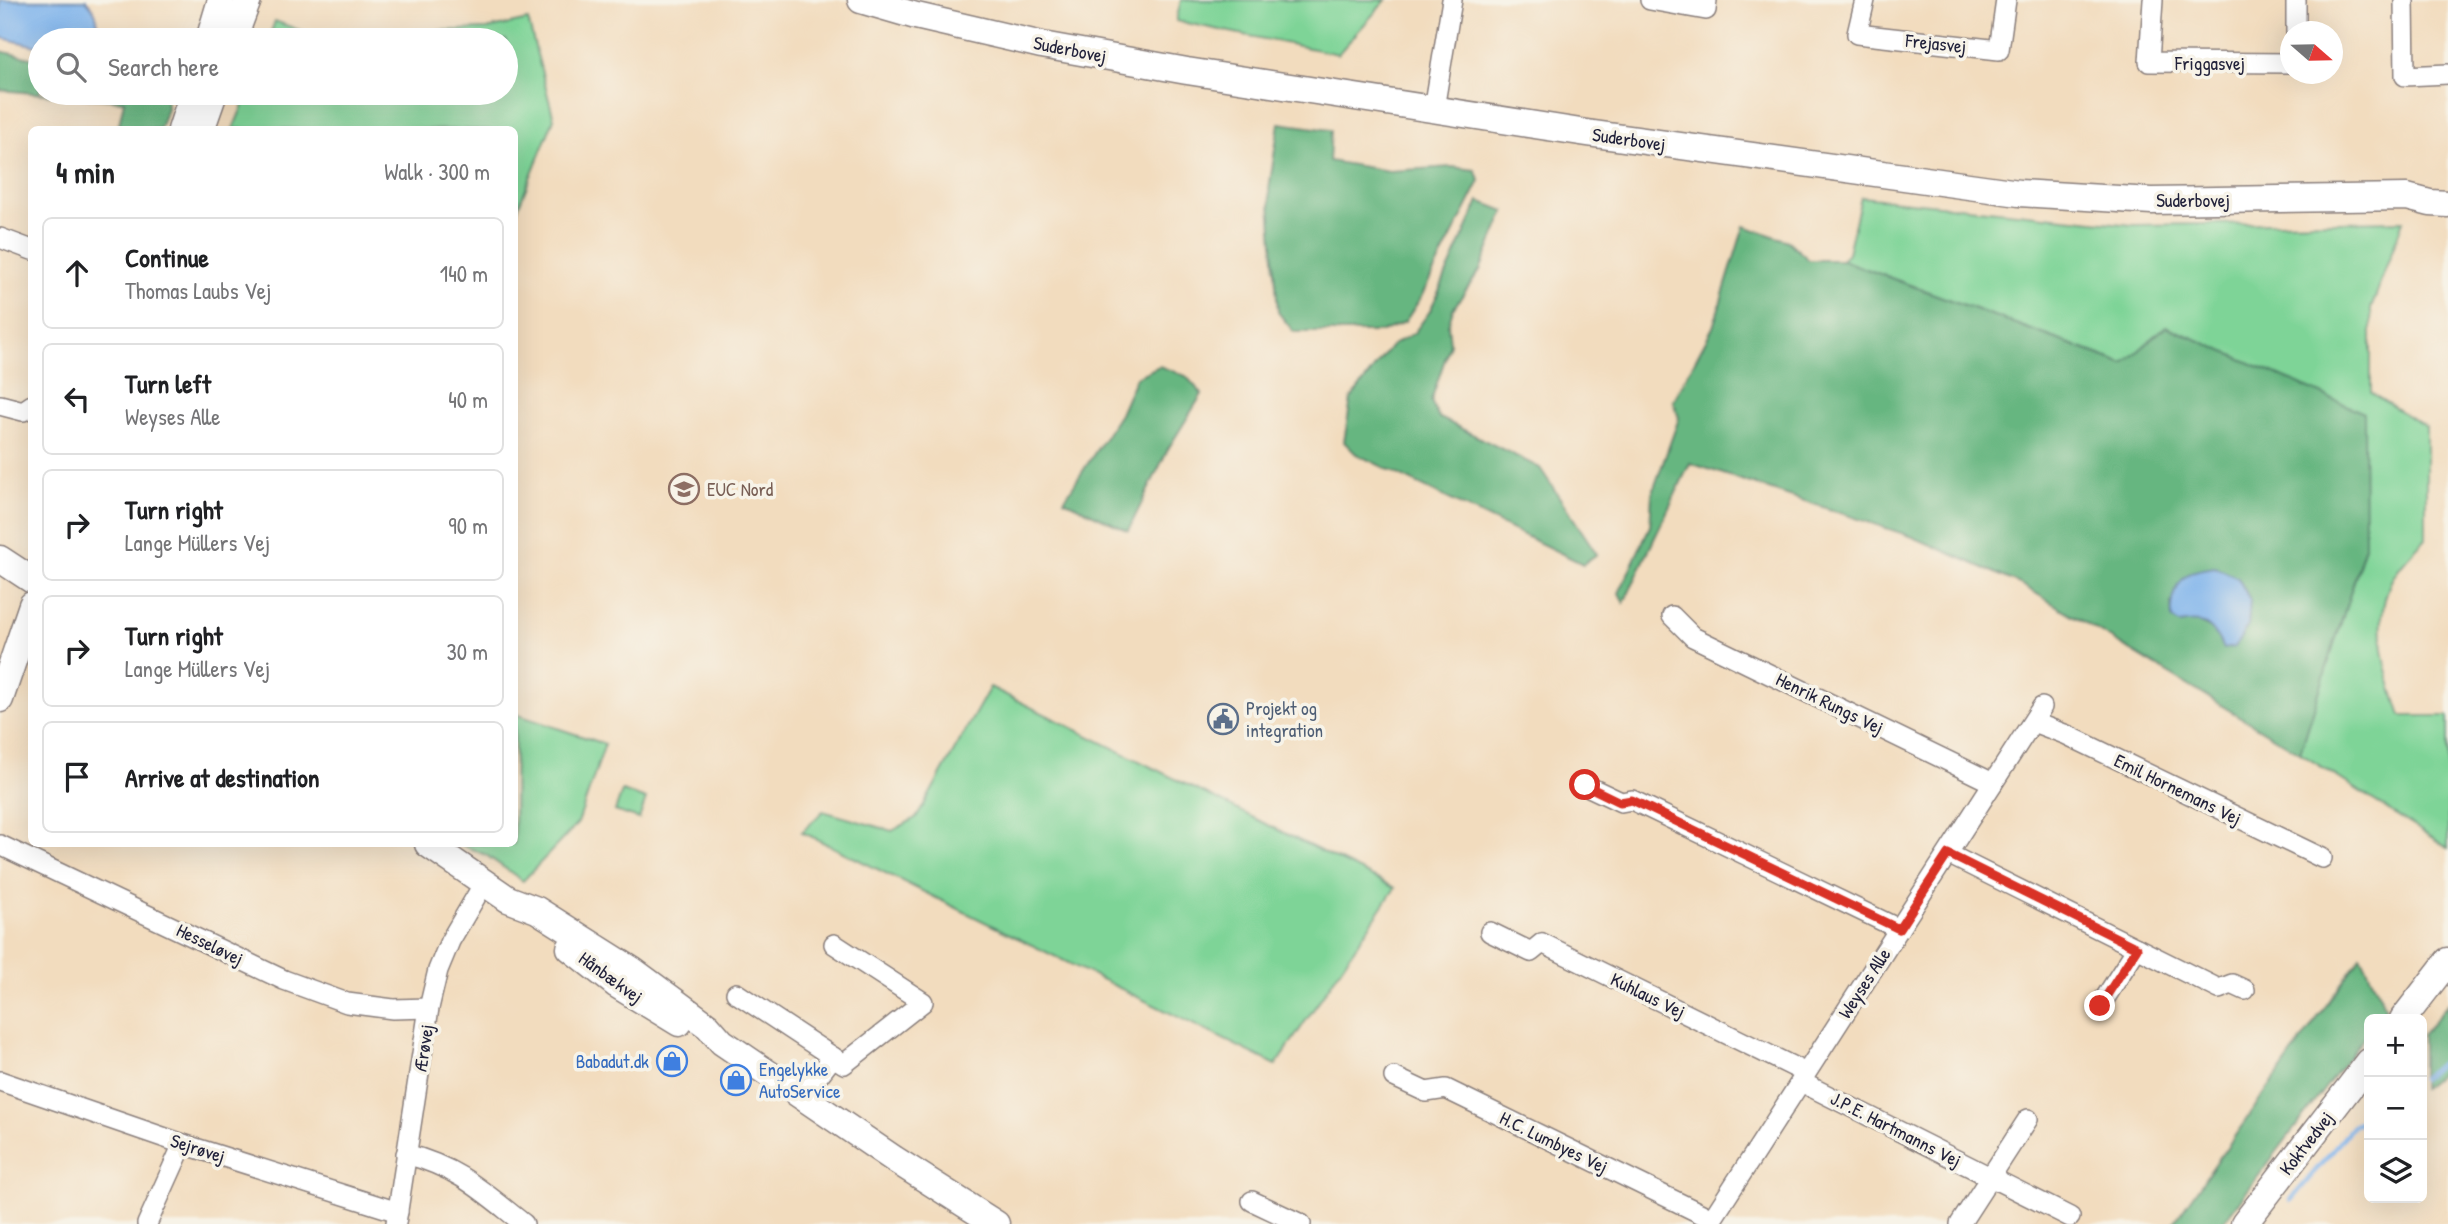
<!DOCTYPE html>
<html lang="en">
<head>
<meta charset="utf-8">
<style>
  :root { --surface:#fff; --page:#f2f2f2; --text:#202124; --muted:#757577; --line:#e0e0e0 }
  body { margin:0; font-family:"Patrick Hand",sans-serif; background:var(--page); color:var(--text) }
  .controls { position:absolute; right:21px; bottom:21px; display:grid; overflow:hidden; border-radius:10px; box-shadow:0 7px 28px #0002 }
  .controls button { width:63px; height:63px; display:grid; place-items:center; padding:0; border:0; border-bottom:2px solid var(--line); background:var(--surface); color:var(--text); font:35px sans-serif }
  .compass { position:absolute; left:2280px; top:21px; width:63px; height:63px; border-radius:50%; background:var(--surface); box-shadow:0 7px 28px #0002; rotate:110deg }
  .stop { position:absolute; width:21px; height:21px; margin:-16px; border:5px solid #d93025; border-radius:50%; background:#fff }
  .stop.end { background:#d93025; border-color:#fff; box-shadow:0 2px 7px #0008 }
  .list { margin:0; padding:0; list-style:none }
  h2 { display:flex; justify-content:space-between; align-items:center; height:91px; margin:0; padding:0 28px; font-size:30px }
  h2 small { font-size:23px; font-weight:400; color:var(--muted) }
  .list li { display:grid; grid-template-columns:46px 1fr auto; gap:21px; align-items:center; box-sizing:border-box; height:112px; margin:0 14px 14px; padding:0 14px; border:2px solid var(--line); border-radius:10px }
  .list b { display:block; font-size:26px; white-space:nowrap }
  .list p { margin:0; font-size:23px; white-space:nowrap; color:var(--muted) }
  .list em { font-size:23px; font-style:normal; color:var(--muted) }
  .icon { flex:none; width:38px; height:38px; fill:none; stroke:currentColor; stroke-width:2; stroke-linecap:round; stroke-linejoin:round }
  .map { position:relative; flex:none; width:2448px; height:1224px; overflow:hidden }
  .search { position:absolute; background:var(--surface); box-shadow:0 7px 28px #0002; left:28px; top:28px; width:490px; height:77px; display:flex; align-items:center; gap:18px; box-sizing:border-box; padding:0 24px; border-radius:38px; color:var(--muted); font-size:26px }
  .panel { position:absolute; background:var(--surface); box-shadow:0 7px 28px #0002; left:28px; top:126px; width:490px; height:721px; border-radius:10px }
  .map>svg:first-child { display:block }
</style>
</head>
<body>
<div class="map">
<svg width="2448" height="1224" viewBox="0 0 2448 1224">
  <rect width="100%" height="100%" fill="#f7f3e8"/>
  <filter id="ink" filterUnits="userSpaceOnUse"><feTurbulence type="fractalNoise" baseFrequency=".0143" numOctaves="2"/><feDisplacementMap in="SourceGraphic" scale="14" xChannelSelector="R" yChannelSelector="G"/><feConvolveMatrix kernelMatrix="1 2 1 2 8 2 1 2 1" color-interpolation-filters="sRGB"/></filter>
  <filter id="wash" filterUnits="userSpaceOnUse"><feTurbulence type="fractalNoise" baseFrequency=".00686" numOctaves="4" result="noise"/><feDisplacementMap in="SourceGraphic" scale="28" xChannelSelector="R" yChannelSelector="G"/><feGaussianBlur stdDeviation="1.57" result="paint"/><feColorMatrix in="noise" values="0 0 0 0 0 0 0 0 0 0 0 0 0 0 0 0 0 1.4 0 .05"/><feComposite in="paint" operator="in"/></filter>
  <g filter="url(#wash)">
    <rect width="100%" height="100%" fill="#f2dcbe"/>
    <!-- green -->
    <g fill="#7ed497" stroke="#507b69" stroke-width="2">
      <polygon points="1181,0 1386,0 1338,54 1176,21"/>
      <polygon points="528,20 554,119 515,215 514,130 233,129 248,93 506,93 506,40 268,40 275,21 312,35 487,29"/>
      <path d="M1861,197L2133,225L2403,221L2371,309V393L2426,427V538C2413,552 2395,569 2389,586C2372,630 2387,674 2401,716H2448V848L2300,753L2365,546L2124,364L1842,260L1848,253Z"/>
      <polygon points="990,687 1395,888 1276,1065 802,832 823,811 892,831 917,817"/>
      <polygon points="515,714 605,744 578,823 523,881 486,855 459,844 514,844"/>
      <polygon points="622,791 646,799 639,819 615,811"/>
    </g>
    <!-- forest -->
    <g fill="#66b680" stroke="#446c5e" stroke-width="2" fill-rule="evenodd">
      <polygon points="0,51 40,60 40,93 166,93 167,108 160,129 118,129 124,101 0,90"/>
      <polygon points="1279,123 1331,130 1329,161 1389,171 1452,167 1475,170 1480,181 1420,299 1405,322 1382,332 1294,332 1278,312 1269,189"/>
      <polygon points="1479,201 1505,211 1480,270 1453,309 1448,325 1450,344 1431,401 1438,417 1540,468 1597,554 1583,564 1356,454 1344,442 1351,399 1391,346 1414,333 1430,311"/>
      <path d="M1744,226L1788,241L1809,260H1842L2124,364L2166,326L2364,413L2365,546L2300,753L2022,585L1913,537L1690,463L1624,603L1619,593L1650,526L1652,494L1679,418L1673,401L1713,327ZM2238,578L2250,600L2248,625L2216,631L2196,621L2179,624L2172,618L2171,603Z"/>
      <polygon points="1159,366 1186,376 1202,394 1168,449 1128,531 1064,500 1120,414 1136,377"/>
      <polygon points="2361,956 2386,1008 2377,1019 2369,1019 2369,1030 2222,1224 2173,1224"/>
      <polygon points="2448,1004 2448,1067 2422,1088 2422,1035"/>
    </g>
    <!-- water -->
    <g fill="#7eb3ec" stroke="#506a94" stroke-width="2">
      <path d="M0,0H86C99,13 100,25 92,40H40V47L2,38L0,37Z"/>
      <path d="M2215,567L2238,578L2250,600L2248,625L2235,647L2223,649C2213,625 2205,619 2179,624L2172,619C2171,602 2175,581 2192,572C2198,569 2208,568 2215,567Z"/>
    </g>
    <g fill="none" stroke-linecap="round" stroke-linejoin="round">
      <!-- stream -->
      <g stroke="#7eb3ec" stroke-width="5">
        <polyline points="2422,1079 2441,1063 2448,1060"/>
        <polyline points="2291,1200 2352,1127 2369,1117"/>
      </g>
    </g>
  </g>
  <g filter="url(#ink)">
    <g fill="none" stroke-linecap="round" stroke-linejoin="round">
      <!-- street casing -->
      <g stroke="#8a7f7c" stroke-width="22">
        <g id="street">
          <polyline points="1650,0 1706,10 1707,0"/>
          <polyline points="1865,0 1857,34 1999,50 2006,0"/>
          <polyline points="2153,0 2149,62 2290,63"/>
          <polyline points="2296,0 2296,32"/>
          <polyline points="2404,0 2405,76 2448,74"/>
          <polyline points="1434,109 1452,0"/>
          <polyline points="0,238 32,250"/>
          <polyline points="0,405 23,411 32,405"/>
          <polyline points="1672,616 1693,637 1993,783"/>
          <polyline points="2033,722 2067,735 2322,858"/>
          <polyline points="1585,785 1621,802 1632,800 1899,929"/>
          <polyline points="0,845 284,980 347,1003 393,1009 429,1008"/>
          <polyline points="1948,854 2219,989 2232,984 2245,990"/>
          <polyline points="1490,932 1531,952 1542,943 1806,1073"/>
          <polyline points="736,993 833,1057"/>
          <polyline points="2100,1006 2137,948"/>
          <polyline points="1394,1077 1426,1092 1446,1089 1712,1219"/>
          <polyline points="0,1081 183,1144 398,1212"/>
          <polyline points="1801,1082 2070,1217"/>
          <polyline points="802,1097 833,1057 844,1064 923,1002 834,944"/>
          <path d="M406,1154C459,1168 482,1191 524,1224"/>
          <polyline points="1252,1201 1301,1224"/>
          <polyline points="396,1223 429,1008 438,970 450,941 484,883"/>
          <polyline points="147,1224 183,1144"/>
          <polyline points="1709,1224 2042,707"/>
          <polyline points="1960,1224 2028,1119"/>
        </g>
      </g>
      <!-- secondary casing -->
      <g stroke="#8a7f7c" stroke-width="29">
        <g id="secondary">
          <polyline points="861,0 916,16 1042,45 1187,71 1587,133 2019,193 2152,201 2407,197 2430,203 2448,204"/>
          <polyline points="209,40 221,0"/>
          <polyline points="233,40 248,0"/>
          <polyline points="181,130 193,93"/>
          <polyline points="201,130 214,93"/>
          <polyline points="0,559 32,580"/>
          <polyline points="0,699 32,605"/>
          <polyline points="428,844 508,899 537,910 632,970 708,1026 722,1042 894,1159 996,1224"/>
          <polyline points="570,948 617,985 679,1023"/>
          <polyline points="2403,1019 2448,961"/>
          <polyline points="2244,1224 2369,1062"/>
        </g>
      </g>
      <!-- street -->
      <use href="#street" stroke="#fff" stroke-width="19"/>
      <!-- secondary -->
      <use href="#secondary" stroke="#fff" stroke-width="26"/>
    </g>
  </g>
  <g fill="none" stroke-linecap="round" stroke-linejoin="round" filter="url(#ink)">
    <!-- route -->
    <polyline stroke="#d93025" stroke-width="9" points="1585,785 1620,802 1632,800 1899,929 1948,854 2137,948 2100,1006"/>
  </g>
  <!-- icons -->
  <defs>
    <g id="university-ring" transform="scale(1.575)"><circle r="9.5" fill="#f7f3e8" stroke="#8d6e63" stroke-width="1.5"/><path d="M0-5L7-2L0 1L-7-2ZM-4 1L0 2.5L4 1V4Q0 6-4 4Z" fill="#8d6e63"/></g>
    <g id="civic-ring" transform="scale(1.575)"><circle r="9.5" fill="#f7f3e8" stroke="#5c6f8a" stroke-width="1.5"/><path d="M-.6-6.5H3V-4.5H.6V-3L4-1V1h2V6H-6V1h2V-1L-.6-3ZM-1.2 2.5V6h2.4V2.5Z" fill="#5c6f8a"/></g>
    <g id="shop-ring" transform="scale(1.575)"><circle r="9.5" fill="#f7f3e8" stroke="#3f7fe0" stroke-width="1.5"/><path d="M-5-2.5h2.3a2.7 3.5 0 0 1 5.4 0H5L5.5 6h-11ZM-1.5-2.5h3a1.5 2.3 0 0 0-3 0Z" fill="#3f7fe0"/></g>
  </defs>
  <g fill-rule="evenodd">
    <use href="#university-ring" x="684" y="489"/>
    <use href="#civic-ring" x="1223" y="719"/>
    <use href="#shop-ring" x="672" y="1061"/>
    <use href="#shop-ring" x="736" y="1080"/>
  </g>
  <g text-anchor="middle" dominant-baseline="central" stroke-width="7" stroke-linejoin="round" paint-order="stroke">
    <!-- street labels -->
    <g font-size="19" fill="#22223b" stroke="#f7f3e8">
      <text transform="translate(1936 43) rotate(6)">Frejasvej</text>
      <text transform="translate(1070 49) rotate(11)">Suderbovej</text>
      <text x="2210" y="63">Friggasvej</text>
      <text transform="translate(1629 139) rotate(8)">Suderbovej</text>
      <text x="2193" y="200">Suderbovej</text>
      <text transform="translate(1830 703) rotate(26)">Henrik Rungs Vej</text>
      <text transform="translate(2178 789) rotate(26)">Emil Hornemans Vej</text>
      <text transform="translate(210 944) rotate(26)">Hesseløvej</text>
      <text transform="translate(611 977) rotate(36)">Hånbækvej</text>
      <text transform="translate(1864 983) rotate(-57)">Weyses Alle</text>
      <text transform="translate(1648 995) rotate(26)">Kuhlaus Vej</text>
      <text transform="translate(423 1048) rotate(-81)">Ærøvej</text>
      <text transform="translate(1896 1129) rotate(27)">J.P.E. Hartmanns Vej</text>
      <text transform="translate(1554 1142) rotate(26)">H.C. Lumbyes Vej</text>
      <text transform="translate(2306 1143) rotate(-52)">Koktvedvej</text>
      <text transform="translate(198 1148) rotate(18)">Sejrøvej</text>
    </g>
    <!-- education labels -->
    <g font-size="19" fill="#785e54" stroke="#f7f3e8" text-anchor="start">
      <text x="707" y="489">EUC Nord</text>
    </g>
    <!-- service labels -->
    <g font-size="19" fill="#4e5e75" stroke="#f7f3e8" text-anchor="start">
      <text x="1246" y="708">Projekt og<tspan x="1246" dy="22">integration</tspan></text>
    </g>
    <!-- shop labels -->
    <g font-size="19" fill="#366cbe" stroke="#f7f3e8" text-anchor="end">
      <text x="649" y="1061">Babadut.dk</text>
      <text x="759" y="1069" text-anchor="start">Engelykke<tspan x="759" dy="22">AutoService</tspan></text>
    </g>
  </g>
</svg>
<div class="controls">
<button>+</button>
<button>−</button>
<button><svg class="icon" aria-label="layers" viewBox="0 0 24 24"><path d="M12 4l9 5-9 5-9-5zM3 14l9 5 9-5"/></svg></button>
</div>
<svg class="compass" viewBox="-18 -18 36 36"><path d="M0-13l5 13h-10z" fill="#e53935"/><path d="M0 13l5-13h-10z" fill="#757577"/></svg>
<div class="stop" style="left:1585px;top:785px"></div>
<div class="stop end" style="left:2100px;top:1006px"></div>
<div class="search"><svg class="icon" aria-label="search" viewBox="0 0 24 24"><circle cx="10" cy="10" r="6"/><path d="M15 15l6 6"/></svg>Search here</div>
<section class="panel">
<h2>4 min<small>Walk · 300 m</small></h2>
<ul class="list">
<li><svg class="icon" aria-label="ahead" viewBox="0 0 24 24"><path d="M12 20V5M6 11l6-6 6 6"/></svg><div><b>Continue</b><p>Thomas Laubs Vej</p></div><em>140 m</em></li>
<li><svg class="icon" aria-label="left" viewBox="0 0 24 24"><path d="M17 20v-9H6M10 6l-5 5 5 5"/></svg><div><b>Turn left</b><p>Weyses Alle</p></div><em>40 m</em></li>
<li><svg class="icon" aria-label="right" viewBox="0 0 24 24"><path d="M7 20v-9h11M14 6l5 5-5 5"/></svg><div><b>Turn right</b><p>Lange Müllers Vej</p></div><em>90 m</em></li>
<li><svg class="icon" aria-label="right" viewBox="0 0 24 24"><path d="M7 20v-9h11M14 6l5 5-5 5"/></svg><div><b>Turn right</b><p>Lange Müllers Vej</p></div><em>30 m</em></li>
<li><svg class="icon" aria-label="arrive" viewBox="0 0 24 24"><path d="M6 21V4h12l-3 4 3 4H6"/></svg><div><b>Arrive at destination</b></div></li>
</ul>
</section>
</div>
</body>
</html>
